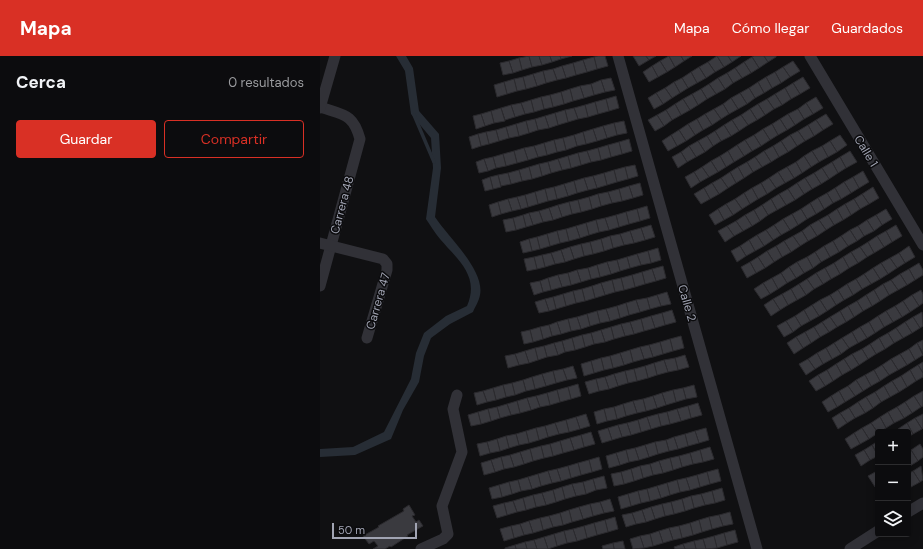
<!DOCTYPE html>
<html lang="es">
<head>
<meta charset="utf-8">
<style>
  :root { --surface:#0c0c0e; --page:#1a1a1c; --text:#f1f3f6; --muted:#9a9b9e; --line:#2c2c2e; --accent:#d93025 }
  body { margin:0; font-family:"DM Sans",sans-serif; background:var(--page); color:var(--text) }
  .controls { position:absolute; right:12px; bottom:12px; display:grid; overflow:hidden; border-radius:4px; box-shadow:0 2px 10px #0003 }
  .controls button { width:36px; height:36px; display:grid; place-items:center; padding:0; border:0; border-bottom:1px solid var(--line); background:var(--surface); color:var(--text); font:20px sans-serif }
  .scale { position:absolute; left:12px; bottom:10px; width:85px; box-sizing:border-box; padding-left:4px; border:2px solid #a1a4b3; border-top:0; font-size:11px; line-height:14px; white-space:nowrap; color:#a1a4b3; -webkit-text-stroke:3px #0b0b0d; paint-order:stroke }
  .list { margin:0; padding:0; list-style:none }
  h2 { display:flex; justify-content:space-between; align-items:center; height:52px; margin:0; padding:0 16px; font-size:17px }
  h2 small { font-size:13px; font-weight:400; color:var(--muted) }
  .actions { display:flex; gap:8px; padding:12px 16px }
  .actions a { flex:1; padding:9px 0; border:1px solid var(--accent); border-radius:4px; text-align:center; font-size:14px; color:var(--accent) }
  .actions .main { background:var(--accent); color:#fff }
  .icon { flex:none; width:22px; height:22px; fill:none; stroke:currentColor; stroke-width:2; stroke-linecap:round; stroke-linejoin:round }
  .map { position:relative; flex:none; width:603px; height:493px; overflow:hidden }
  header { display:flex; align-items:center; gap:24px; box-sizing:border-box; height:56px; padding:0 20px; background:var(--accent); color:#fff }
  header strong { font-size:19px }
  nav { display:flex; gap:22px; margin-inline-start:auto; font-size:14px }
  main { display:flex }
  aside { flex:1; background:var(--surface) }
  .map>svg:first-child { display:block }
</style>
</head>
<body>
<header>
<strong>Mapa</strong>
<nav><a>Mapa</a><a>Cómo llegar</a><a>Guardados</a></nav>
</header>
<main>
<aside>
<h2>Cerca<small>0 resultados</small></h2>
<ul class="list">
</ul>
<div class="actions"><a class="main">Guardar</a><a>Compartir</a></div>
</aside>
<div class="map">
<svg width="603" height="493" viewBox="0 0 603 493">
  <rect width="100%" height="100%" fill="#101012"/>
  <!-- water -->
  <path fill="#272d35" d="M76,0H86L93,12L99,55L119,78L121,112L115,161C128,181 165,214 160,239C159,245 155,251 153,256L130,268L111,282L104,300L99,326L83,354L71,383L35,399L0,401V393L33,391L64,376L91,323L96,297L104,277L126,260L147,250C160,220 138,204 120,183C115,177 110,169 106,163L113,112L111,82L91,58L85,15Z"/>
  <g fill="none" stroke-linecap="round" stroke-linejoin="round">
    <!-- stream -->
    <polyline stroke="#272d35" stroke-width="3.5" points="94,59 114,106"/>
  </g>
  <!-- building -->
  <g fill="#3a3a3f" stroke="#2b2a2e">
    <polygon points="209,0 212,11 202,14 199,2"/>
    <polygon points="209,0 219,0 222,9 212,11"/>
    <polygon points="219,0 230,0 232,6 222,9"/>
    <polygon points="230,0 240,0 241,3 232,6"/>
    <polygon points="240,0 252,0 241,3"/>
    <polygon points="278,0 285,0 288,10 277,13 274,1"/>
    <polygon points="313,0 326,0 329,4 319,10"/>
    <polygon points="326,0 336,0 329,4"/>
    <polygon points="349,0 355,11 347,16 340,5"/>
    <polygon points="349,0 361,0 364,5 355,11"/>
    <polygon points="361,0 372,0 364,5"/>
    <polygon points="397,0 404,11 395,16 388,6"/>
    <polygon points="397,0 408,0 412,6 404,11"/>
    <polygon points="408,0 421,0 412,6"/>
    <polygon points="434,0 444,0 448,6 439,12 432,1"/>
    <polygon points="444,0 456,0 456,1 448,6"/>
    <polygon points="274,1 277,13 267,16 263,4"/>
    <polygon points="432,1 439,12 431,17 424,6"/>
    <polygon points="199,2 202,14 193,17 189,5"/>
    <polygon points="263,4 267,16 256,19 253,7"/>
    <polygon points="189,5 193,17 183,19 180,7"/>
    <polygon points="340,5 347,16 338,21 332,10"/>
    <polygon points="473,5 480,15 470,21 463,11"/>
    <polygon points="388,6 395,16 386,22 379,11"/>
    <polygon points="424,6 431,17 422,22 415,12"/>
    <polygon points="253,7 256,19 246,22 242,10"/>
    <polygon points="242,10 246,22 237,24 233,13"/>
    <polygon points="332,10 338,21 329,26 323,16"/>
    <polygon points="379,11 386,22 377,27 371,16"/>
    <polygon points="463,11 470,21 461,27 455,16"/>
    <polygon points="415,12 422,22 413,27 407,17"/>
    <polygon points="233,13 237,24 226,27 223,15"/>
    <polygon points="223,15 226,27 217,30 213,18"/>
    <polygon points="371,16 377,27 368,32 362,22"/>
    <polygon points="455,16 461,27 452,32 446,21"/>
    <polygon points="407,17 413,27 405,33 398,22"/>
    <polygon points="213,18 217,30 206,33 203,21"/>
    <polygon points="203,21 206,33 197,35 194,23"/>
    <polygon points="446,21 452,32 444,37 438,26"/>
    <polygon points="483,21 490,32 480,38 473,27"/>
    <polygon points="291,22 295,34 285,36 281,24"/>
    <polygon points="362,22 368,32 360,37 354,26"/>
    <polygon points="398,22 405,33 396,38 389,28"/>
    <polygon points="194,23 197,35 187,38 184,26"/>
    <polygon points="281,24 285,36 274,39 271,28"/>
    <polygon points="184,26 187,38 177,41 174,29"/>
    <polygon points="354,26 360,37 352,42 345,32"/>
    <polygon points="438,26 444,37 435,42 429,32"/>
    <polygon points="473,27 480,38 471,43 465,32"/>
    <polygon points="271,28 274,39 264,42 260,30"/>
    <polygon points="389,28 396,38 387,43 381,33"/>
    <polygon points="260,30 264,42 253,45 250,33"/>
    <polygon points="345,32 352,42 343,48 336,37"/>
    <polygon points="429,32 435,42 427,48 420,37"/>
    <polygon points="465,32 471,43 462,49 455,38"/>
    <polygon points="250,33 253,45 244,48 241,36"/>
    <polygon points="381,33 387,43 378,49 372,38"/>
    <polygon points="241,36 244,48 233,51 230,39"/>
    <polygon points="336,37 343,48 334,53 328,42"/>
    <polygon points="420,37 427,48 418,53 411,42"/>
    <polygon points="372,38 378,49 370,54 363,43"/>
    <polygon points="455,38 462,49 454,53 447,43"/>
    <polygon points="230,39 233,51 224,53 221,41"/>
    <polygon points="296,40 299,52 289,55 286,43"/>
    <polygon points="221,41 224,53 214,56 211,44"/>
    <polygon points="496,41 503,52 493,58 486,47"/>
    <polygon points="411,42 418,53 409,58 403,48"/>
    <polygon points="286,43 289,55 278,58 275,46"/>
    <polygon points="363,43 370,54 361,59 355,48"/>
    <polygon points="447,43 454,53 445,59 438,48"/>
    <polygon points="211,44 214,56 205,58 201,47"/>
    <polygon points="275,46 278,58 268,61 265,49"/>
    <polygon points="201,47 205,58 195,61 191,49"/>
    <polygon points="486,47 493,58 484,63 478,53"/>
    <polygon points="355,48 361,59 352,64 346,54"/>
    <polygon points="403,48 409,58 401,63 394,53"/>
    <polygon points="438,48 445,59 437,64 430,53"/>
    <polygon points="191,49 195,61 185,64 181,52"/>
    <polygon points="265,49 268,61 258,63 254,52"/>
    <polygon points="181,52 185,65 174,67 171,55"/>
    <polygon points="254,52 258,63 248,66 245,54"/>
    <polygon points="394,53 401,63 392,69 385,58"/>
    <polygon points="430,53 437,64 428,69 421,59"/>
    <polygon points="478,53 484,63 475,69 468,58"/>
    <polygon points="245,54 248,66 238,69 235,57"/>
    <polygon points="346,54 352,64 344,70 337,59"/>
    <polygon points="171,55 174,67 165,70 161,58"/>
    <polygon points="235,57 238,69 229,72 225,60"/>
    <polygon points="161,58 165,70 156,73 153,60"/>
    <polygon points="385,58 392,69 383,74 377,63"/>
    <polygon points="468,58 475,69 467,74 460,63"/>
    <polygon points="506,58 513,68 503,74 496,64"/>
    <polygon points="337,59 344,70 335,75 328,64"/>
    <polygon points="421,59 428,69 419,75 412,64"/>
    <polygon points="225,60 229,72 218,74 215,63"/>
    <polygon points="215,63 218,74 209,77 206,65"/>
    <polygon points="377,63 383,74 375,79 368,68"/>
    <polygon points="460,63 467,74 458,79 452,68"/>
    <polygon points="412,64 419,75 411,80 404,69"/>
    <polygon points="496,64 503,74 494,80 488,69"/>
    <polygon points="206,65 209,77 199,80 196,68"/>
    <polygon points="304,65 307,77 297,79 294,67"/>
    <polygon points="294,67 297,79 287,82 283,70"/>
    <polygon points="196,68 199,80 189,82 186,71"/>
    <polygon points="368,68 375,79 366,85 359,74"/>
    <polygon points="452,68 458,79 450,84 443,73"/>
    <polygon points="404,69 411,80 401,85 395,75"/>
    <polygon points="488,69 494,80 485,85 478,75"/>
    <polygon points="283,70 287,82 277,85 273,73"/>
    <polygon points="186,71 189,82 179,85 176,74"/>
    <polygon points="273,73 277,85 266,88 263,76"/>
    <polygon points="443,73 450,84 441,90 434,79"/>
    <polygon points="176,74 179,85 169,88 166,76"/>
    <polygon points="359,74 366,85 357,90 351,79"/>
    <polygon points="395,75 401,85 393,90 387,80"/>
    <polygon points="478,75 485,85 477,90 470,79"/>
    <polygon points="166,76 169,88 161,90 158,78"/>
    <polygon points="263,76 266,88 257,90 254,79"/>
    <polygon points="158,78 161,90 152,93 149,81"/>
    <polygon points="254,79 257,90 246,94 243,82"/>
    <polygon points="351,79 357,90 348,95 342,85"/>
    <polygon points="434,79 441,90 432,95 425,84"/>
    <polygon points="470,79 477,90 468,96 461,85"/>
    <polygon points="520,79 527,89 517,96 510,85"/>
    <polygon points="387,80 393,90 385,96 378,85"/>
    <polygon points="243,82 246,94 237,96 234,84"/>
    <polygon points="309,83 312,95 302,98 299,86"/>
    <polygon points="234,84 237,96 227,99 224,87"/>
    <polygon points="425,84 432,95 424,100 417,89"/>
    <polygon points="378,85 385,96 376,101 369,90"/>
    <polygon points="461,85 468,96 459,101 453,90"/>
    <polygon points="510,85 517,96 508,101 502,90"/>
    <polygon points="299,86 302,98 291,101 288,89"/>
    <polygon points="224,87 227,99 218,101 214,90"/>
    <polygon points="288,89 291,101 281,104 278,92"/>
    <polygon points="417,89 424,100 414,106 408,95"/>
    <polygon points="214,90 218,101 208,104 204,92"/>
    <polygon points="369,90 376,101 367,106 361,96"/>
    <polygon points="453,90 459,101 451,106 444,95"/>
    <polygon points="502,90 508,101 499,106 492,95"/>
    <polygon points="204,92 208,104 197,107 194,95"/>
    <polygon points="278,92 281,104 271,106 267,95"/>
    <polygon points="194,95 197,107 186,110 183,98"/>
    <polygon points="267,95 271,106 261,109 258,97"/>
    <polygon points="408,95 414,106 406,111 400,100"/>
    <polygon points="444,95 451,106 442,111 435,101"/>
    <polygon points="492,95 499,106 491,111 484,100"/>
    <polygon points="530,95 537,106 526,112 520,101"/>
    <polygon points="361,96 367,106 358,112 352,101"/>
    <polygon points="258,97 261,109 251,112 248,100"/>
    <polygon points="183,98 186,110 176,112 173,101"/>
    <polygon points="248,100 251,112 242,114 238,103"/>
    <polygon points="400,100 406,111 398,116 391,105"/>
    <polygon points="484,100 491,111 482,117 476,106"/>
    <polygon points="173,101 176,112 168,115 164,103"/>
    <polygon points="435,101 442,111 433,116 427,106"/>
    <polygon points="520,101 526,112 518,117 512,106"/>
    <polygon points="164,103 168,115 159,117 156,106"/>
    <polygon points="238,103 242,114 231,117 228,106"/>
    <polygon points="391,105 398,116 389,121 382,111"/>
    <polygon points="228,106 231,117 222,120 219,108"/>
    <polygon points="427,106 433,116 424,122 418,111"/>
    <polygon points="476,106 482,117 474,122 467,111"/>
    <polygon points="512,106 518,117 509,123 502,112"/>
    <polygon points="219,108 222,120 212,123 209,111"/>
    <polygon points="315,109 318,120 308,123 305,111"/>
    <polygon points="209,111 212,123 202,125 199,114"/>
    <polygon points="305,111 308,123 297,126 294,114"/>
    <polygon points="382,111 389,121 380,126 374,116"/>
    <polygon points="418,111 424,122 416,127 410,116"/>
    <polygon points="467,111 474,122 465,127 458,116"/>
    <polygon points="502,112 509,123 501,128 494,117"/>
    <polygon points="199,114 202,125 191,128 188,117"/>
    <polygon points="294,114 297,126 287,129 284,117"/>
    <polygon points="543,115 549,126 539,132 533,121"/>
    <polygon points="374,116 380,126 371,132 365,121"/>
    <polygon points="410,116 416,127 408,132 401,122"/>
    <polygon points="458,116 465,127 456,132 449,122"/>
    <polygon points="188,117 191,128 181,130 178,119"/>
    <polygon points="284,117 287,129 277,132 273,120"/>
    <polygon points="494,117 501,128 492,133 485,122"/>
    <polygon points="178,119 181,131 173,133 170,121"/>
    <polygon points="273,120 277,132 268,134 264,122"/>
    <polygon points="170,121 173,133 165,135 162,124"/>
    <polygon points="533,121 539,132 531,137 524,126"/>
    <polygon points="264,122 268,134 257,137 254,125"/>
    <polygon points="401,122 408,132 399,138 392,127"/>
    <polygon points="449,122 456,132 447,138 441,127"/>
    <polygon points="485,122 492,133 484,138 477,127"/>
    <polygon points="254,125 257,137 248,140 244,128"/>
    <polygon points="524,126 531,137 521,143 515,132"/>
    <polygon points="320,127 323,139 313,142 309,130"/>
    <polygon points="392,127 399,138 390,143 384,132"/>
    <polygon points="441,127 447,138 438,143 432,132"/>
    <polygon points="477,127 484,138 475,144 468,133"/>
    <polygon points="244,128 248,140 237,143 234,131"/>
    <polygon points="309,130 313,142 302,145 299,133"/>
    <polygon points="234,131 237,143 228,145 225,133"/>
    <polygon points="553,131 559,142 549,148 542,138"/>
    <polygon points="384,132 390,143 381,148 374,138"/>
    <polygon points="432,132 438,143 430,148 424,137"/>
    <polygon points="515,132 521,143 513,147 507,137"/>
    <polygon points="225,133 228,145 218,148 215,136"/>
    <polygon points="299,133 302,145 292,147 288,136"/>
    <polygon points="468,133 475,144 466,149 459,138"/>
    <polygon points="215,136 218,148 208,151 205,139"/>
    <polygon points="288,136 292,147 281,150 278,138"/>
    <polygon points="424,137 430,148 422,153 415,143"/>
    <polygon points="507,137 513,147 504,153 498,142"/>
    <polygon points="278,138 281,150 272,153 269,141"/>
    <polygon points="459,138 466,149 457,154 451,143"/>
    <polygon points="542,138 549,148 540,153 534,143"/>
    <polygon points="205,139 208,151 201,153 197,141"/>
    <polygon points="197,141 201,153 192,155 188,143"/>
    <polygon points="269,141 272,153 261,156 258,144"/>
    <polygon points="498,142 504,153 496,158 490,147"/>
    <polygon points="188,143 192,155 181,158 178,146"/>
    <polygon points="415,143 422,153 413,159 406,148"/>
    <polygon points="451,143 457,154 448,159 442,149"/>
    <polygon points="534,143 540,153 531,159 525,148"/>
    <polygon points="258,144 261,156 252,158 249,146"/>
    <polygon points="178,146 181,158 172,161 169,149"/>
    <polygon points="249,146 252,158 242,161 238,149"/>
    <polygon points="490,147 496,158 487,163 481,153"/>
    <polygon points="406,148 413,159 404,164 398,153"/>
    <polygon points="525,148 531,159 523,164 517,153"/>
    <polygon points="238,149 242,161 233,164 229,152"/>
    <polygon points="442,149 448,159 440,165 434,154"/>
    <polygon points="327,150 330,162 320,165 317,153"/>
    <polygon points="229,152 233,164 223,166 219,155"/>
    <polygon points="317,153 320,165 309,168 306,156"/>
    <polygon points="398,153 404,164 395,169 389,159"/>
    <polygon points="481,153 487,163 478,169 472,158"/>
    <polygon points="517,153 523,164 514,169 508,159"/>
    <polygon points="566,153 572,163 562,169 556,159"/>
    <polygon points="434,154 440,165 432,170 425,159"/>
    <polygon points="219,155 223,166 213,169 209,157"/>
    <polygon points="306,156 309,168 299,171 296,159"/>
    <polygon points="209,157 213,169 206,171 203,159"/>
    <polygon points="472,158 478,169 470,174 463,163"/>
    <polygon points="203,159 206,171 196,174 193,162"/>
    <polygon points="296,159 299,171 289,174 285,162"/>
    <polygon points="425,159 432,170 423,175 416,165"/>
    <polygon points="508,159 514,169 506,174 499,164"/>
    <polygon points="556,159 562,169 554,175 547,164"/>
    <polygon points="193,162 196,174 186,176 183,164"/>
    <polygon points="285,162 289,174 279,176 276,164"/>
    <polygon points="463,163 470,174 461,179 454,169"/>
    <polygon points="276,164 279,176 269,179 266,167"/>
    <polygon points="499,164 506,174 497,180 490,169"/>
    <polygon points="547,164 554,175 544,180 538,170"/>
    <polygon points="416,165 423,175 414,180 407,170"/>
    <polygon points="266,167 269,179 260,182 256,170"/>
    <polygon points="331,169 335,181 325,184 321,172"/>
    <polygon points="454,169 461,179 453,184 446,174"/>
    <polygon points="490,169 497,180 488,185 482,175"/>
    <polygon points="576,169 582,180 572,186 566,175"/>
    <polygon points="256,170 260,182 249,185 246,173"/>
    <polygon points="407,170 414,180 405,186 398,175"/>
    <polygon points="538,170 544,180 537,185 530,174"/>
    <polygon points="321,172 325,184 314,187 310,175"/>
    <polygon points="246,173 249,185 240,187 237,175"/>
    <polygon points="446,174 453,184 444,190 437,179"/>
    <polygon points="530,174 537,185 528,190 521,180"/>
    <polygon points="237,175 240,187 230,190 227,178"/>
    <polygon points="310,175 314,187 304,189 300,178"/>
    <polygon points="482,175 488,185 480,190 473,180"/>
    <polygon points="566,175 572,186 564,191 557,180"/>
    <polygon points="227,178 230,190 220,193 217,181"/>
    <polygon points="300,178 304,189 293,192 290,180"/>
    <polygon points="437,179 444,190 435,195 429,184"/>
    <polygon points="290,180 293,192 284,195 281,183"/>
    <polygon points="473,180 480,190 471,196 464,185"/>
    <polygon points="521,180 528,190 519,196 513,185"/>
    <polygon points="557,180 564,191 554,197 548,186"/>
    <polygon points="217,181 220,193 212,195 209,183"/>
    <polygon points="209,183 212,195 203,197 200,186"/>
    <polygon points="281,183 284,195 273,198 270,186"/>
    <polygon points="429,184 435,195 426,200 420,190"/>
    <polygon points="464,185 471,196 462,201 456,190"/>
    <polygon points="513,185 519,196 510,201 504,190"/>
    <polygon points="270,186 273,198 264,200 261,188"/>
    <polygon points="548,186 554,197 547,201 540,191"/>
    <polygon points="261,188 264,200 254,203 250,191"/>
    <polygon points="420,190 426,200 417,206 411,195"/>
    <polygon points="456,190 462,201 454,206 447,195"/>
    <polygon points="504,190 510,201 501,206 495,196"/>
    <polygon points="589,190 595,201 585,207 579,197"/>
    <polygon points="250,191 254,203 245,206 241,194"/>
    <polygon points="540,191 547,201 538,207 531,196"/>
    <polygon points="338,192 341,204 331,207 328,195"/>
    <polygon points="241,194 245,206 235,208 231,197"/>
    <polygon points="328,195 331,207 321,209 317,198"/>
    <polygon points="447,195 454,206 445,212 438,201"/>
    <polygon points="495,196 501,206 493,212 487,201"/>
    <polygon points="531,196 538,207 529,212 523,201"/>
    <polygon points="231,197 235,208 225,211 222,199"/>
    <polygon points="579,197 585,207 577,212 570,202"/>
    <polygon points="317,198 321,209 310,212 307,201"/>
    <polygon points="222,199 225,211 217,213 214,201"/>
    <polygon points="214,201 217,213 207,215 204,203"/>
    <polygon points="307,201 310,212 300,215 297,204"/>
    <polygon points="438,201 445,212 436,217 430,206"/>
    <polygon points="487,201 493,212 484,217 477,206"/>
    <polygon points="523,201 529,212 520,218 514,207"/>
    <polygon points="570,202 577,212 568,218 561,207"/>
    <polygon points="297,204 300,215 291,218 287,206"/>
    <polygon points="287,206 291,218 280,221 277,209"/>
    <polygon points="430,206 436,217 427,222 421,211"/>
    <polygon points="477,206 484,217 476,222 469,211"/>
    <polygon points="514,207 520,218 511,223 505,212"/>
    <polygon points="561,207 568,218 560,223 553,212"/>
    <polygon points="599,207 603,214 603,219 595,224 589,213"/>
    <polygon points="277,209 280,221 271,223 268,212"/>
    <polygon points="343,210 346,222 336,225 332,213"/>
    <polygon points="469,211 476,222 467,227 461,217"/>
    <polygon points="268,212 271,223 261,226 257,214"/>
    <polygon points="505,212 511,223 503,228 496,217"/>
    <polygon points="553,212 560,223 551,228 544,218"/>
    <polygon points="332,213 336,225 325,228 322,216"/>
    <polygon points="589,213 595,224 587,229 580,218"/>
    <polygon points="257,214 261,226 251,229 248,217"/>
    <polygon points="322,216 325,228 315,231 312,219"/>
    <polygon points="248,217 251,229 242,231 238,219"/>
    <polygon points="461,217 467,227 458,233 452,222"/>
    <polygon points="496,217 503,228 494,233 487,223"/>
    <polygon points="544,218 551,228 542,233 536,223"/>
    <polygon points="580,218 587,229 578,234 571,224"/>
    <polygon points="238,219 242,231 231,234 228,222"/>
    <polygon points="312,219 315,231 304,234 301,222"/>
    <polygon points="228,222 231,234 223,236 220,225"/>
    <polygon points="301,222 304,234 295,236 292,224"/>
    <polygon points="452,222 458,233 450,238 443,227"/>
    <polygon points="487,223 494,233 486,239 479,228"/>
    <polygon points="536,223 542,233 533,239 527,228"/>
    <polygon points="292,224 295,236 285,239 281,227"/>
    <polygon points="571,224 578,234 569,239 563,228"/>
    <polygon points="220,225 223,236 214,239 210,227"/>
    <polygon points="281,227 285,239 275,242 272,230"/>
    <polygon points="443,227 450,238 441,243 434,233"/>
    <polygon points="479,228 486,239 477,244 471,233"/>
    <polygon points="527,228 533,239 524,244 518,234"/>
    <polygon points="563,228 569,239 560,245 554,234"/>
    <polygon points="272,230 275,242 265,245 262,233"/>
    <polygon points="262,233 265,245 256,247 253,235"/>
    <polygon points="471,233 477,244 468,249 462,238"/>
    <polygon points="518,234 524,244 516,249 510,239"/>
    <polygon points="554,234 560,245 552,250 546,239"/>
    <polygon points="601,234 603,238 603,247 599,250 592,239"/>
    <polygon points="253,235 256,247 246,250 243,238"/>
    <polygon points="347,236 351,248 341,250 337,239"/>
    <polygon points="243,238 246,250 236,253 233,241"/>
    <polygon points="462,238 468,249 460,254 453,243"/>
    <polygon points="337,239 341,250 330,253 327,242"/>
    <polygon points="510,239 516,249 507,255 500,244"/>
    <polygon points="546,239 552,250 543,255 537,245"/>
    <polygon points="592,239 599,250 590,256 583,245"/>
    <polygon points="233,241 236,253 229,255 225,243"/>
    <polygon points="327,242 330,253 320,256 316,244"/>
    <polygon points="225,243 229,255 219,257 215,246"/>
    <polygon points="453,243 460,254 451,260 444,249"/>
    <polygon points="316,244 320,256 309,259 306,247"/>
    <polygon points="500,244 507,255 499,260 492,249"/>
    <polygon points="537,245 543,255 534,261 528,250"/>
    <polygon points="583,245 590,256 582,261 575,250"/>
    <polygon points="306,247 309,259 300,262 297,250"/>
    <polygon points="492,249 499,260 490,265 484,254"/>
    <polygon points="297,250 300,262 290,265 286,253"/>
    <polygon points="528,250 534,261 526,266 520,255"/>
    <polygon points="575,250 582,261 573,266 566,255"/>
    <polygon points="286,253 290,265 280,267 277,255"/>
    <polygon points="352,254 356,266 345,269 342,257"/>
    <polygon points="484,254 490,265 481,270 475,260"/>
    <polygon points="277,255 280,267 270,270 267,258"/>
    <polygon points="520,255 526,266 517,271 510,261"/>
    <polygon points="566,255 573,266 564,271 558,260"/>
    <polygon points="602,256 603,270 600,272 593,261"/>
    <polygon points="342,257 345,269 335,272 331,260"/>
    <polygon points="267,258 270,270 261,273 257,261"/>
    <polygon points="331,260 335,272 324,275 321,263"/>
    <polygon points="475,260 481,270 473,276 466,265"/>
    <polygon points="558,260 564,271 555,277 549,266"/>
    <polygon points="257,261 261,273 251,275 248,263"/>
    <polygon points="510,261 517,271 509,276 502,266"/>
    <polygon points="593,261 600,272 592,277 585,266"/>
    <polygon points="248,263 251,275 241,278 237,266"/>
    <polygon points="321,263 324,275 314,278 310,266"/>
    <polygon points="466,265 473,276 464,281 457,270"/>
    <polygon points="237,266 241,278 232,280 229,269"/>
    <polygon points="310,266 314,278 305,280 301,268"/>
    <polygon points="502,266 509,276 500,281 494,271"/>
    <polygon points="549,266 555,277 547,282 540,271"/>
    <polygon points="585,266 592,277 583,282 576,272"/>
    <polygon points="301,268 305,280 294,283 291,271"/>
    <polygon points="229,269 232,280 223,283 220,271"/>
    <polygon points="220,271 223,283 213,286 210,274"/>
    <polygon points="291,271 294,283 285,286 281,274"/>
    <polygon points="494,271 500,281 491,287 485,276"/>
    <polygon points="540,271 547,282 538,287 532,276"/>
    <polygon points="576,272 583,282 574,287 568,277"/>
    <polygon points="210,274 213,286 204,288 201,276"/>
    <polygon points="281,274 285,286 274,288 271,277"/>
    <polygon points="485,276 491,287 483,292 476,281"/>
    <polygon points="532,276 538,287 529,292 522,282"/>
    <polygon points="271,277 274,288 265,291 262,279"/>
    <polygon points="568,277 574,287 565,293 559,282"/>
    <polygon points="262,279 265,291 255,294 252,282"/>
    <polygon points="361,280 364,292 353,295 350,283"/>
    <polygon points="476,281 483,292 474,298 467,287"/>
    <polygon points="252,282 255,294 245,296 242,285"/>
    <polygon points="522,282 529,292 521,298 514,287"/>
    <polygon points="559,282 565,293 556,298 550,288"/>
    <polygon points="350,283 353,295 343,298 340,286"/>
    <polygon points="603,284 603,297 597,287"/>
    <polygon points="242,285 245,296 238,299 234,287"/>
    <polygon points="340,286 343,298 333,301 329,289"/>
    <polygon points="234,287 238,299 227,301 224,290"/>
    <polygon points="514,287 521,298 512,303 506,292"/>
    <polygon points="597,287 603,299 595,304 589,293"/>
    <polygon points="550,288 556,298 548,303 542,293"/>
    <polygon points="329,289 333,301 324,303 320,291"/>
    <polygon points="224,290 227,301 218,304 215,292"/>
    <polygon points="320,291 324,303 313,306 310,294"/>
    <polygon points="215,292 218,304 209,307 205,295"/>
    <polygon points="506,292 512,303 503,308 497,297"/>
    <polygon points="542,293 548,303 539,309 532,298"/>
    <polygon points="589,293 595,304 587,309 580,298"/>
    <polygon points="310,294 313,306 304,309 300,297"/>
    <polygon points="205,295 209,307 199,309 195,298"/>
    <polygon points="300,297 304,309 293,312 290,300"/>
    <polygon points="497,297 503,308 495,313 488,303"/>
    <polygon points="195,298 199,309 188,312 185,300"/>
    <polygon points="532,298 539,309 531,314 524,303"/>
    <polygon points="580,298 587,309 578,314 571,303"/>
    <polygon points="365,299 369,311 358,314 355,302"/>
    <polygon points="290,300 293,312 284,314 281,302"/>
    <polygon points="281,302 284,314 274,317 271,305"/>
    <polygon points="355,302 358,314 348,316 344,304"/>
    <polygon points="488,303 495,313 486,319 479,308"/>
    <polygon points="524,303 531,314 522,319 516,308"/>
    <polygon points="571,303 578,314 569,319 562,309"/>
    <polygon points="344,304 348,316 337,319 334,307"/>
    <polygon points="271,305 274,317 264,320 261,308"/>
    <polygon points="603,306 603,317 598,309"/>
    <polygon points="334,307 337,319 328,322 325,310"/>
    <polygon points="516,308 522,319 513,325 507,314"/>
    <polygon points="562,309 569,319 560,325 554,314"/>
    <polygon points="598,309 603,317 603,321 596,325 590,314"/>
    <polygon points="253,310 257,322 247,324 243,313"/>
    <polygon points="325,310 328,322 317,325 314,313"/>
    <polygon points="243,313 247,324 236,327 233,315"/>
    <polygon points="314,313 317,325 308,327 305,315"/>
    <polygon points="507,314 513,325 505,330 498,319"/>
    <polygon points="554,314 560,325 551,330 545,319"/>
    <polygon points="590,314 596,325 587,331 581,320"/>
    <polygon points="233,315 236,327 226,330 222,318"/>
    <polygon points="305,315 308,327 298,330 294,318"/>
    <polygon points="222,318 226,330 215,333 212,321"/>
    <polygon points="294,318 298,330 289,333 285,321"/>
    <polygon points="498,319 505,330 496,335 489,325"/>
    <polygon points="545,319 551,330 543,335 536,324"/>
    <polygon points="581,320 587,331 579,336 572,325"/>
    <polygon points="212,321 215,333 206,335 203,324"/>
    <polygon points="285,321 289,333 279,335 276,323"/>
    <polygon points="276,323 279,335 269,338 265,326"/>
    <polygon points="203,324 206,335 195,339 192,327"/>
    <polygon points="536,324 543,335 535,340 528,330"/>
    <polygon points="572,325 579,336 570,341 564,330"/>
    <polygon points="192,327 195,339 186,341 183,329"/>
    <polygon points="258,328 261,340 251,343 248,331"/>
    <polygon points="183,329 186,341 176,344 173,332"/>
    <polygon points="374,329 377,341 366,343 363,332"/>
    <polygon points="528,330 535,340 525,346 519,335"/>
    <polygon points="564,330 570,341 561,346 555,336"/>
    <polygon points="248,331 251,343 240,346 237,334"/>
    <polygon points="173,332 176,344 167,346 163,335"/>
    <polygon points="363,332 366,343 356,346 353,334"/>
    <polygon points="237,334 240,346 230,349 227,337"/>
    <polygon points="353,334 356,346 346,349 342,337"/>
    <polygon points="163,335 167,346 157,349 154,337"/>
    <polygon points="519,335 525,346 517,351 511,340"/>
    <polygon points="603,335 603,350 601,351 594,340"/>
    <polygon points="555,336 561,346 553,352 546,341"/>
    <polygon points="227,337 230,349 220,351 216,340"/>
    <polygon points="342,337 346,349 337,352 333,340"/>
    <polygon points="216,340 220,351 211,354 207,342"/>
    <polygon points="333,340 337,352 326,355 323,343"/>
    <polygon points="511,340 517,351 508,356 502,346"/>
    <polygon points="594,340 601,351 592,357 585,346"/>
    <polygon points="546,341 553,352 545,357 538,346"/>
    <polygon points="207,342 211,354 200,357 197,345"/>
    <polygon points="323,343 326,355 317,357 313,345"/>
    <polygon points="197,345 200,357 191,359 187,348"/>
    <polygon points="313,345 317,357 306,360 303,348"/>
    <polygon points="538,346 545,357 535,362 529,352"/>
    <polygon points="585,346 592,357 584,362 577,351"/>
    <polygon points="378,347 382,359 371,362 368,350"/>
    <polygon points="187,348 191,359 180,362 177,351"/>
    <polygon points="303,348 306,360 297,363 294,351"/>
    <polygon points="368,350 371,362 361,365 357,353"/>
    <polygon points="177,351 180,362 171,365 168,353"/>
    <polygon points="294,351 297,363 287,365 284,353"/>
    <polygon points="577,351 584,362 574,367 568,356"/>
    <polygon points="529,352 535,362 527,367 520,357"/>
    <polygon points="168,353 171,365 161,368 158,356"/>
    <polygon points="284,353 287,365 277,368 274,356"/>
    <polygon points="357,353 361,365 350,368 347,356"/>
    <polygon points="158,356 161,368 151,370 148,359"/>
    <polygon points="347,356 350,368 341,370 338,358"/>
    <polygon points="568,356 574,367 566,372 560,361"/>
    <polygon points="520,357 527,367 518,373 512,362"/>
    <polygon points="266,358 270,370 260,373 256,361"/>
    <polygon points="338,358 341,370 331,373 327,361"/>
    <polygon points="603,358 603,372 602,373 595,362"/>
    <polygon points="256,361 260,373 249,376 246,364"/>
    <polygon points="327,361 331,373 321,376 318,364"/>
    <polygon points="560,361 566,372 558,377 551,367"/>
    <polygon points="595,362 602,373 593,378 587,367"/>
    <polygon points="246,364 249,376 239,378 235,367"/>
    <polygon points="318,364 321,376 311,379 307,367"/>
    <polygon points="235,367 239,378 228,381 225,370"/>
    <polygon points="307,367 311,379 302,381 298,369"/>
    <polygon points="551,367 558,377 549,383 542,372"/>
    <polygon points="587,367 593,378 588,381 588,376 580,376 578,373"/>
    <polygon points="298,369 302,381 292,384 288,372"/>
    <polygon points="225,370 228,381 219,384 216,372"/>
    <polygon points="216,372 219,384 209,387 206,375"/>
    <polygon points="288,372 292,384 282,387 278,375"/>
    <polygon points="386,372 389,384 379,387 375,375"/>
    <polygon points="542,372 549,383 540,388 534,377"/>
    <polygon points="206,375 209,387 199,389 196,378"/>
    <polygon points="375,375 379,387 368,390 365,378"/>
    <polygon points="271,376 275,388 264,391 261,379"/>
    <polygon points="534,377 540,388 531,393 525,383"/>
    <polygon points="196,378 199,389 189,392 186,380"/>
    <polygon points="365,378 368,390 358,393 354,381"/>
    <polygon points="261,379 264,391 254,394 250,382"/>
    <polygon points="186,380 189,392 180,395 177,383"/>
    <polygon points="354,381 358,393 349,395 346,384"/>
    <polygon points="250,382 254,394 243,397 240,385"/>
    <polygon points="177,383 180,395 170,397 167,386"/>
    <polygon points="346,384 349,395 338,398 335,386"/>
    <polygon points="240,385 243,397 233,400 230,388"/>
    <polygon points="558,385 558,398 552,389"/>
    <polygon points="167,386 170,397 160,400 157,388"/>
    <polygon points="335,386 338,398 329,401 325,389"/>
    <polygon points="230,388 233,400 224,402 221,390"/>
    <polygon points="600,388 603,393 603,401 598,405 591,394"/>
    <polygon points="325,389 329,401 319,404 315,392"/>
    <polygon points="552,389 558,400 550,404 544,394"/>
    <polygon points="221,390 224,402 213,405 210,393"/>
    <polygon points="390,391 394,403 383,406 380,394"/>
    <polygon points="315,392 319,404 309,406 306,394"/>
    <polygon points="210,393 213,405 204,408 200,396"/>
    <polygon points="306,394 309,406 300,409 296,397"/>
    <polygon points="380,394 383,406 373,408 370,397"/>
    <polygon points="544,394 550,404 541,410 535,399"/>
    <polygon points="591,394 598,405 590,410 588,396"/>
    <polygon points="200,396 204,408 194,411 190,399"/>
    <polygon points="296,397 300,409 289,412 286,400"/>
    <polygon points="370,397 373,408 362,411 359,400"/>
    <polygon points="190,399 194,411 184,413 181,401"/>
    <polygon points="359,400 362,411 353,414 350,402"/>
    <polygon points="181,401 184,413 175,416 171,404"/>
    <polygon points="279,401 282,413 272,416 269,404"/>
    <polygon points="350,402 353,414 343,417 339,405"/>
    <polygon points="171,404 175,416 164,419 161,407"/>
    <polygon points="269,404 272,416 261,419 258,407"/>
    <polygon points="339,405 343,417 333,419 330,408"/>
    <polygon points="258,407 261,419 251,422 248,410"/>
    <polygon points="330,408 333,419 323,422 320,410"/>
    <polygon points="248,410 251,422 241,425 237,413"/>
    <polygon points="320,410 323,422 314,425 311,413"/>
    <polygon points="601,410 603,424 600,426 593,415"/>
    <polygon points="237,413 241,425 232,427 228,415"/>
    <polygon points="311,413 314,425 304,428 301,416"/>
    <polygon points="398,413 401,425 390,428 387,416"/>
    <polygon points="228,415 232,427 221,430 218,418"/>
    <polygon points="557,415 558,429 555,431 548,420"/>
    <polygon points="593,415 600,426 591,431 588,426 588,418"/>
    <polygon points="301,416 304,428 294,430 291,418"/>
    <polygon points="387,416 390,428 380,431 377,419"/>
    <polygon points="218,418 221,430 212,433 208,421"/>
    <polygon points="377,419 380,431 370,434 366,422"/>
    <polygon points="284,420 287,432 276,434 273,423"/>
    <polygon points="208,421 212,433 201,435 198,424"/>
    <polygon points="366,422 370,434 360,436 357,424"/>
    <polygon points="273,423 276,434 266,438 263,426"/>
    <polygon points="198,424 201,435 192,438 189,426"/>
    <polygon points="357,424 360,436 350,439 347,427"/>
    <polygon points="189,426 192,438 182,441 179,429"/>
    <polygon points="263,426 266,438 256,440 252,428"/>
    <polygon points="347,427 350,439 341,442 337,430"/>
    <polygon points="252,428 256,440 245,443 242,431"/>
    <polygon points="179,429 182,441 172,443 169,432"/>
    <polygon points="337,430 341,442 330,445 327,433"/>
    <polygon points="242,431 245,443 236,446 233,434"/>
    <polygon points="402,432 405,444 395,447 392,435"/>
    <polygon points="327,433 330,445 321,447 318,435"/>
    <polygon points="233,434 236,446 226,449 222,437"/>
    <polygon points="318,435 321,447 311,450 308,438"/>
    <polygon points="392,435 395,447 385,449 381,438"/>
    <polygon points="222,437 226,449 216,451 213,439"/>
    <polygon points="308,438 311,450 301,453 298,441"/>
    <polygon points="381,438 385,449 374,452 371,440"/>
    <polygon points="213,439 216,451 206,454 203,442"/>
    <polygon points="371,440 374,452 365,455 362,443"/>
    <polygon points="203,442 206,454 197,456 193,445"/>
    <polygon points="290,443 294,455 284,457 280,446"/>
    <polygon points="362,443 365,455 354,458 351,446"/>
    <polygon points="193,445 197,456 187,459 184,447"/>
    <polygon points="280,446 284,457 273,460 270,448"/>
    <polygon points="351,446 354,458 345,460 342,448"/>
    <polygon points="184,447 187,459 177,462 173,450"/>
    <polygon points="270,448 273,460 263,463 259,451"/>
    <polygon points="342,448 345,460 335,463 331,451"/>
    <polygon points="89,449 95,459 92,460 96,466 99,464 103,470 87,479 88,480 71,491 70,490 65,493 53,493 58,490 54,485 49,488 43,480 59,471 58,470 84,455 83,453"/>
    <polygon points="259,451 263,463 252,466 249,454"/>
    <polygon points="331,451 335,463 326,466 322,454"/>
    <polygon points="249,454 252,466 243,469 240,457"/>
    <polygon points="322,454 326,466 316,468 312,457"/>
    <polygon points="410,456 413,468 403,470 399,459"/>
    <polygon points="240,457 243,469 233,471 229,460"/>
    <polygon points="312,457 316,468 306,471 302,459"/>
    <polygon points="399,459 403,470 392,473 389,461"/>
    <polygon points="229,460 233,471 223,474 220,462"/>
    <polygon points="295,461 298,473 288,476 285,464"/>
    <polygon points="389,461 392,473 382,476 379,464"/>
    <polygon points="220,462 223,474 213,477 209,465"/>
    <polygon points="285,464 288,476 277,479 274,467"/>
    <polygon points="379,464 382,476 373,479 370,467"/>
    <polygon points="209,465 213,477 204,479 200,468"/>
    <polygon points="274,467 277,479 267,482 264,470"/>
    <polygon points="370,467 373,479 362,482 359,470"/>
    <polygon points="200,468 204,479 194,482 191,470"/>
    <polygon points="191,470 194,482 184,485 180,473"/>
    <polygon points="264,470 267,482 257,485 253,473"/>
    <polygon points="359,470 362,482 353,484 349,472"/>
    <polygon points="349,472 353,484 343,487 339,475"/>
    <polygon points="253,473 257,485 247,487 244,475"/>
    <polygon points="415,474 418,486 407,489 404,477"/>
    <polygon points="244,475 247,487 237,490 234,478"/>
    <polygon points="339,475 343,487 333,490 330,478"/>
    <polygon points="404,477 407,489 397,492 394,480"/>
    <polygon points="234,478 237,490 228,493 224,481"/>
    <polygon points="330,478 333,490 324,492 320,480"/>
    <polygon points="320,480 324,492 313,493 310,483"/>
    <polygon points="394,480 397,492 386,493 383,483"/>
    <polygon points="224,481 228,493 217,493 214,484"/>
    <polygon points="383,483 386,493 376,493 374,485"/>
    <polygon points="214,484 217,493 207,493 205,486"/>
    <polygon points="303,485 305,493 294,493 293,487"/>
    <polygon points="374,485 376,493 365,493 363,488"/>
    <polygon points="205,486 207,493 196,493 195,489"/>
    <polygon points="293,487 294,493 283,493 282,490"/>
    <polygon points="363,488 365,493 355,493 354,491"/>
    <polygon points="195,489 196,493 185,493 185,492"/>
  </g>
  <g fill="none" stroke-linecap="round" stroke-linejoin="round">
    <!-- minor -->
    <g stroke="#313137" stroke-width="11">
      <polyline points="298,0 437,493"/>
      <polyline points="490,0 603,189"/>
      <path d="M0,51C23,59 33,57 40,83L0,230"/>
      <polyline points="0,52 15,0"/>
      <polyline points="0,187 63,203 67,208 67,214 47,282"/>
      <polyline points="588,456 603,447"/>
      <polyline points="101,493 123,483 128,478 122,450 142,396 133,353 137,339"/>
      <polyline points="530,493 558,475"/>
    </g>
  </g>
  <g text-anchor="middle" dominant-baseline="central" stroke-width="3" stroke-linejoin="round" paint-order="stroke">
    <!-- street labels -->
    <g font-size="12" fill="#a1a4b3" stroke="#0b0b0d">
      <text transform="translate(546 95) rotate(59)">Calle 1</text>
      <text transform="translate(22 149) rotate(-75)">Carrera 48</text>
      <text transform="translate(58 245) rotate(-74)">Carrera 47</text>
      <text transform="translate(367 247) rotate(74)">Calle 2</text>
    </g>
  </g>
</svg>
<div class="controls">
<button>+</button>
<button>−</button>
<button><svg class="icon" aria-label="layers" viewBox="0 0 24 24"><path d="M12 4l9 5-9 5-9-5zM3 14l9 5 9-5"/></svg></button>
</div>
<div class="scale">50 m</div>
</div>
</main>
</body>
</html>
